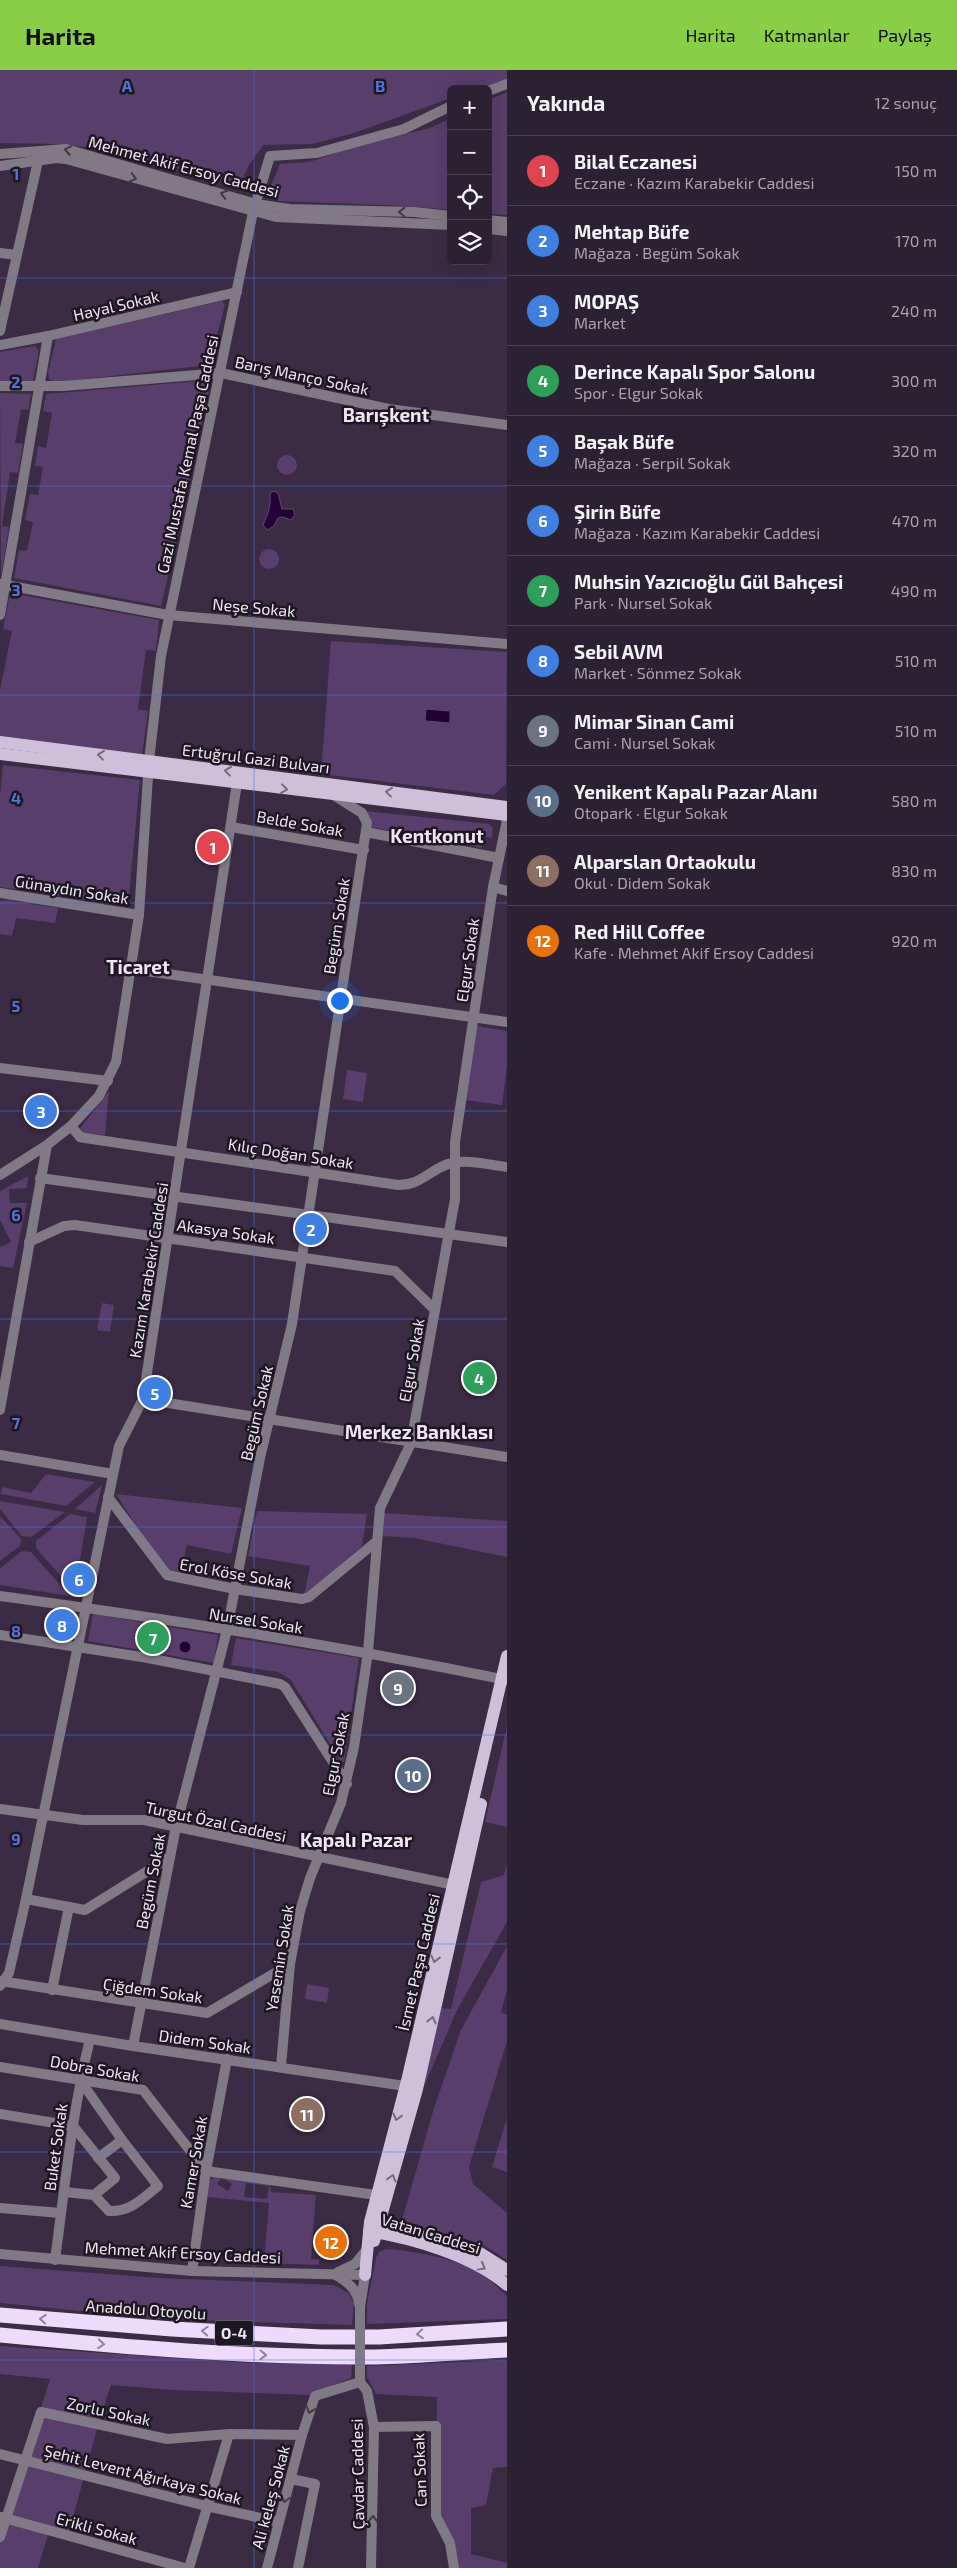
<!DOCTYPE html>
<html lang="tr">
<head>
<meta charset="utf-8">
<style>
  :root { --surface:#2c2033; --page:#382d3f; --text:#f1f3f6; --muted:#a6a3ac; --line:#483e4e; --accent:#8ace47 }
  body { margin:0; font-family:"Exo 2",sans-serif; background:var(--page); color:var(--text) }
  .controls { position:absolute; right:15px; top:15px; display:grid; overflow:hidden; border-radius:8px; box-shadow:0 5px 20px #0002 }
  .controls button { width:45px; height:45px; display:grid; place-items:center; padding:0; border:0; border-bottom:1px solid var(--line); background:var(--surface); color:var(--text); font:25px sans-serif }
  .you { position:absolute; left:339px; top:930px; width:18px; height:18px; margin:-12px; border:4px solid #fff; border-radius:50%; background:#1a73e8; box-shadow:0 0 0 8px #1a73e833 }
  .badge { display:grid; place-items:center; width:32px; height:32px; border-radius:50%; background:var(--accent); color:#fff; font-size:16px; font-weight:700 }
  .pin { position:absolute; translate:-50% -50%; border:2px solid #fff; box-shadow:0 1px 5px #0006 }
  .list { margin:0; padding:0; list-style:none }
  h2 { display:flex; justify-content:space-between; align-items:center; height:65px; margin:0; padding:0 20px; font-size:21px }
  h2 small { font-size:16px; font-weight:400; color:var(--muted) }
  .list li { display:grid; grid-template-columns:32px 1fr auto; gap:15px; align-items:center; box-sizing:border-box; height:70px; padding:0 20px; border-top:1px solid var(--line) }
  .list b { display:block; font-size:19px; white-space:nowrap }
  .list p { margin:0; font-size:16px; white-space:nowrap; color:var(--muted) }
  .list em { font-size:16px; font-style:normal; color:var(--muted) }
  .icon { flex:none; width:28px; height:28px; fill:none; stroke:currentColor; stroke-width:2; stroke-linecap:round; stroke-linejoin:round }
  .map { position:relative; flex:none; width:507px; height:2498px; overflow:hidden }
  header { display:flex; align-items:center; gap:30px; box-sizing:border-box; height:70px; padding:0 25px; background:var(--accent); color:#111 }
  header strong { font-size:24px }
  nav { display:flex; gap:28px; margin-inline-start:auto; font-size:18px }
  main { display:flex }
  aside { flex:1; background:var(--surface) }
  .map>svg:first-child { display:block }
</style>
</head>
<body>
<header>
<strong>Harita</strong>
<nav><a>Harita</a><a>Katmanlar</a><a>Paylaş</a></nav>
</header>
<main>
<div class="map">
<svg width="507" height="2498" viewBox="0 0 507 2498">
  <rect width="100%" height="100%" fill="#3b2b44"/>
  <!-- green -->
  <g fill="#593d6a" fill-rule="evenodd">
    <polygon points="0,0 507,0 507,9 477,19 451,19 451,28 354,63 312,74 263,75 249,95 240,114 95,78 54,74 0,73"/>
    <polygon points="507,22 507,145 488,144 488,30"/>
    <path d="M451,48V140C394,134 337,134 279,131L273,127L270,118L280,94L309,92L360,75L430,58Z"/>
    <polygon points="222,231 225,235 209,295 58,312 49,309 48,302 56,269"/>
    <polygon points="35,276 39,281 33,311 0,313 0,282"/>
    <polygon points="211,310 197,376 187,374 181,405 190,408 186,423 177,421 168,460 178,463 161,536 14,508 19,480 27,481 33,452 25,450 30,424 38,425 43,397 35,396 38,376 46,378 52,343 43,341 46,324"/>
    <polygon points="0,323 31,324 28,340 21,339 15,373 23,374 18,403 10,402 2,456 9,457 1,506"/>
    <circle cx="287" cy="395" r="10"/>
    <circle cx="269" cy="489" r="10"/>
    <polygon points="10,523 159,550 156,581 146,580 138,639 148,641 142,685 0,667 0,620 12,561 3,559"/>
    <polygon points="331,571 507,582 506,714 494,725 321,704"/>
    <polygon points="3,695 140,710 128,836 0,817 0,726"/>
    <polygon points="365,741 489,754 493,758 492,768 484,767 482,778 370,757"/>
    <polygon points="6,830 58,838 55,853 16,848 12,866 0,864 0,831"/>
    <polygon points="477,956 507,961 507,996 502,1035 465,1030"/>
    <polygon points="347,1000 367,1003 363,1032 343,1029"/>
    <polygon points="109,1021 105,1065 81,1063 79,1060"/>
    <polygon points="28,1106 27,1118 9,1119 10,1133 27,1133 13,1198 0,1196 0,1177 11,1172 0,1150 0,1121"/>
    <polygon points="102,1233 114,1235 110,1262 97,1260"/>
    <polygon points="46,1404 95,1412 66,1436 1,1424 2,1417 31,1423"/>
    <polygon points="102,1415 95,1443 75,1439"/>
    <polygon points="116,1424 242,1438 231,1484 187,1475 180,1507 164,1500"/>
    <polygon points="0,1431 65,1442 31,1467 22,1466 0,1439"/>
    <polygon points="257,1441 367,1444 362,1476 304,1526 310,1496 248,1486"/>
    <polygon points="384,1443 507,1451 507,1487 414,1468 383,1466"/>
    <polygon points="70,1444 87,1447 76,1515 79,1516 78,1525 36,1478 36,1471"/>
    <polygon points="0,1446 21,1469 20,1476 0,1491"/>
    <polygon points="22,1481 31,1482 70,1526 0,1515 0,1498"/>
    <polygon points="93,1544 218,1565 214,1593 88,1571"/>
    <polygon points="236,1568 359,1588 344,1692 341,1692 291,1610 278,1602 231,1595"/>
    <polygon points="507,1656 507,1757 485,1752"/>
    <polygon points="507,1793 507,1852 457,1940 423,2019 439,1938 451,1939 481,1812 504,1805"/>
    <polygon points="507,1876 507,1920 501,1942 507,1945 507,1971 469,2097 473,2114 507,2143 507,2190 485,2176 466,2169 404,2153 402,2150 434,2038 461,1960"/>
    <polygon points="307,1914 329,1918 327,1933 305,1929"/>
    <polygon points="507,2048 507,2102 492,2097"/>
    <path d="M213,2106L270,2114L271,2122L316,2125L311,2189H319V2195L264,2193L269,2133L207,2127L209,2112ZM222,2107L232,2114L228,2121L217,2114ZM246,2113L269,2116L267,2129L244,2127Z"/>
    <path d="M386,2179C413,2180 462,2190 484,2205C492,2211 499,2219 507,2226V2249L367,2254V2234L376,2188L379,2182Z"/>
    <polygon points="0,2196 160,2208 334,2215 350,2224 354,2234 352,2255 161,2249 0,2233"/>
    <polygon points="0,2276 249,2293 352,2291 351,2308 309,2325 173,2320 111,2315 98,2355 68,2466 49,2461 38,2498 0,2498 0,2467 50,2309 0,2304"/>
    <polygon points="507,2290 507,2397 493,2398 486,2435 471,2438 471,2484 507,2493 507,2498 454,2498 436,2446 437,2327 376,2324 367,2307 367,2296"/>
  </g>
  <!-- water -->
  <g fill="#260136" stroke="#62456f">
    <path d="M273,421L278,423L282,439H293L295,445L291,450L283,447L278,448L274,456L267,460L263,455C268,444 271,437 270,424Z"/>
    <polygon points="426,639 450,641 450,653 425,651"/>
    <polygon points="146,1565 152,1570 163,1568 171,1575 160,1578 152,1574 144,1576 136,1570"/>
    <circle cx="185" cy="1577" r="6"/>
  </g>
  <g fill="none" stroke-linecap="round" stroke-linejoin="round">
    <!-- minor -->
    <g stroke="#817986" stroke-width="10">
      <polyline points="488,21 507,14"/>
      <polyline points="0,84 66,79 256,134 289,139 414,142 451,146"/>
      <polyline points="0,96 56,88 66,89 276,147 451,155"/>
      <polyline points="488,150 507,152"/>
      <polyline points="488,159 507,161"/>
      <polyline points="0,183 16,185"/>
      <polyline points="0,261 38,91"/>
      <polyline points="0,275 48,266 237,222"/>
      <polyline points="0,316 63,316 221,303 389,339 507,355"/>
      <polyline points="0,514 168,545 507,574"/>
      <polyline points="0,545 48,266"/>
      <polyline points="231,757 364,780"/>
      <polyline points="366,762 499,788"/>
      <polyline points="493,817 507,821"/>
      <polyline points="0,823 139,845"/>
      <polyline points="132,899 507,952"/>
      <polyline points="0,998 108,1011"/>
      <path d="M71,1056L80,1067L85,1068L398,1115C423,1115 430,1098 452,1093C468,1089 490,1095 507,1097"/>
      <polyline points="0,1105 47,1075 71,1056 99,1026 116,992 139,845 149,691 161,586 253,142 270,86 317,83 404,59 451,36"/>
      <polyline points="40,1108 507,1172"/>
      <polyline points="29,1172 64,1156 75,1155 395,1201 435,1240"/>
      <polyline points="143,1329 507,1387"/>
      <polyline points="0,1340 47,1075"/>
      <polyline points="0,1385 113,1404"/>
      <polyline points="108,1427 167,1505 235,1519 302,1529 309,1527 377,1471"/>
      <path d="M0,1526C170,1549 339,1576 507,1610"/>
      <polyline points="0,1565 148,1588 280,1614 285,1617 347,1714"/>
      <polyline points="0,1739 83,1750 144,1750 459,1816"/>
      <polyline points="26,1829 85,1840 170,1787"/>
      <polyline points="0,1911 207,1943 290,1894"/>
      <polyline points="0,1916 9,1903 26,1829 119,1376 143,1329 237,713"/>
      <polyline points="52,1920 69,1837"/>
      <polyline points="0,1954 133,1976 412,2017"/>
      <polyline points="133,1976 176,1757 227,1560 260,1388 292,1254 367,753 362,743 335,726"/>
      <polyline points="281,1996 290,1894 300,1841 310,1808 341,1733 354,1677 368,1582 380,1438 411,1373 455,1129 455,1072 493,817 507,750"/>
      <polyline points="0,1997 143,2020 206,2101"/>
      <polyline points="0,2044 73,2056 115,2108 94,2125"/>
      <polyline points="98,2088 122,2070"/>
      <polyline points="206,2101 383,2126"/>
      <path d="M64,2122L94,2125L109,2141C130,2142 142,2129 158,2116L122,2070L80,2010"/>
      <polyline points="0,2138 61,2143"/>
      <polyline points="0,2184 192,2201 365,2205 360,2237"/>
      <path d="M55,2190C65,2116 72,2042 90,1969"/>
      <polyline points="192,2201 206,2101 227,1989"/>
      <polyline points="338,2202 355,2194 367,2179"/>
      <path d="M334,2204C346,2211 358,2219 359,2234"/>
      <polyline points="374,2357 436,2356 436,2446 450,2473 454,2498"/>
      <polyline points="0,2384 206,2436 279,2452"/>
      <polyline points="291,2409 315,2414 298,2498"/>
      <polyline points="1,2447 185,2498"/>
      <polyline points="0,2467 41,2342 167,2369 229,2364 302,2365"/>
      <polyline points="189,2498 229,2364"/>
      <polyline points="267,2498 302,2365 315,2326 360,2312 367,2321 374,2357 371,2498"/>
    </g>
    <!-- major -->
    <g stroke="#cfbfda" stroke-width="12">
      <polyline points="0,672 507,737"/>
      <polyline points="0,684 507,745"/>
      <polyline points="393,2158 480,2183 507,2200"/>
      <path d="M369,2161C413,2168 474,2186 507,2215"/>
      <polyline points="374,2171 417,2019 481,1734"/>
      <polyline points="365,2205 370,2152 406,2015 507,1586"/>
    </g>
    <!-- highway -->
    <g stroke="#eedafb" stroke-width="15">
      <polyline points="0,2245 172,2259 321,2267 379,2267 507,2259"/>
      <path d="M0,2265C124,2277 249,2288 375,2287C419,2286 463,2282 507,2280"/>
    </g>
    <!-- minor-bridge -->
    <polyline stroke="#817986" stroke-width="10" points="360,2237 360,2312"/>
  </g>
  <!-- one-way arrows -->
  <defs><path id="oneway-chevron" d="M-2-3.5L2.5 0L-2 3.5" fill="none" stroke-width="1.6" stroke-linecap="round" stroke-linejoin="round" transform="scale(1.25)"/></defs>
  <g stroke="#413945">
    <use href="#oneway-chevron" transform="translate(68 80) rotate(-170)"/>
    <use href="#oneway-chevron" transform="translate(133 108) rotate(16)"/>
    <use href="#oneway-chevron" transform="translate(224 124) rotate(-164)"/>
    <use href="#oneway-chevron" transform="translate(402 142) rotate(-179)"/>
    <use href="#oneway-chevron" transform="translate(310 2340) rotate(109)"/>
    <use href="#oneway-chevron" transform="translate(285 2429) rotate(105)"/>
    <use href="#oneway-chevron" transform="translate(373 2449) rotate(-89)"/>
  </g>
  <g stroke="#766b7e">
    <use href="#oneway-chevron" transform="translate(101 685) rotate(-173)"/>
    <use href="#oneway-chevron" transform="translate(228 701) rotate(-173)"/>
    <use href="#oneway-chevron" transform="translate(284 719) rotate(7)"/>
    <use href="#oneway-chevron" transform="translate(389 722) rotate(-173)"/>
    <use href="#oneway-chevron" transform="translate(435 1889) rotate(103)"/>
    <use href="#oneway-chevron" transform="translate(432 1950) rotate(-77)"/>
    <use href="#oneway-chevron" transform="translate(397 2047) rotate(105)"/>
    <use href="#oneway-chevron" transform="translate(392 2108) rotate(-75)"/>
    <use href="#oneway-chevron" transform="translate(482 2197) rotate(29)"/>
  </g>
  <g stroke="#908299">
    <use href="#oneway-chevron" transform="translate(43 2249) rotate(-175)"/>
    <use href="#oneway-chevron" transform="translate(205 2261) rotate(-177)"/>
    <use href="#oneway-chevron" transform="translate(420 2264) rotate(176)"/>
    <use href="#oneway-chevron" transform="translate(101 2274) rotate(5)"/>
    <use href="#oneway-chevron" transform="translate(263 2285) rotate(2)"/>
  </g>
  <!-- grid -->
  <path fill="none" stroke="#5174df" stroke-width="1" stroke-opacity="0.55" d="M254,0V2498M0,208H507M0,416H507M0,625H507M0,833H507M0,1041H507M0,1249H507M0,1457H507M0,1665H507M0,1874H507M0,2082H507M0,2290H507"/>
  <g text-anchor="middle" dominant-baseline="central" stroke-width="5" stroke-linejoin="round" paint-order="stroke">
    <!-- shield labels -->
    <rect fill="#1e1722" stroke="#b0a7b6" stroke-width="1" x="215" y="2250.5" width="38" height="25" rx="4"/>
    <g font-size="15" font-weight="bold" fill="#eee5f5">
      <text x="234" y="2263">O-4</text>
    </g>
    <!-- street labels -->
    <g font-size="16" fill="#eee5f5" stroke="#1e1722">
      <text transform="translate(184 96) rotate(15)">Mehmet Akif Ersoy Caddesi</text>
      <text transform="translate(116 235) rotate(-13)">Hayal Sokak</text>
      <text transform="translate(302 305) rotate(12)">Barış Manço Sokak</text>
      <text transform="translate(187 384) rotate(-78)">Gazi Mustafa Kemal Paşa Caddesi</text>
      <text transform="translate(254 537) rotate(5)">Neşe Sokak</text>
      <text transform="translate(256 688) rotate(7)">Ertuğrul Gazi Bulvarı</text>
      <text transform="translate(300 753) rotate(10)">Belde Sokak</text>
      <text transform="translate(72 819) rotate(9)">Günaydın Sokak</text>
      <text transform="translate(336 856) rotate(-81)">Begüm Sokak</text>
      <text transform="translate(467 890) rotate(-82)">Elgur Sokak</text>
      <text transform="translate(291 1083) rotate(9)">Kılıç Doğan Sokak</text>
      <text transform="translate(226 1161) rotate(8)">Akasya Sokak</text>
      <text transform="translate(148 1200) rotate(-81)">Kazım Karabekir Caddesi</text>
      <text transform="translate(411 1290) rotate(-80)">Elgur Sokak</text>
      <text transform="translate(256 1343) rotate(-77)">Begüm Sokak</text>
      <text transform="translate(236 1503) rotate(10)">Erol Köse Sokak</text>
      <text transform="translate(256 1550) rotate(9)">Nursel Sokak</text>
      <text transform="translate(335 1684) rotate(-79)">Elgur Sokak</text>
      <text transform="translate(216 1751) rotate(12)">Turgut Özal Caddesi</text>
      <text transform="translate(150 1811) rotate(-79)">Begüm Sokak</text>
      <text transform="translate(279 1888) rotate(-81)">Yasemin Sokak</text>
      <text transform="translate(418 1892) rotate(-77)">İsmet Paşa Caddesi</text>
      <text transform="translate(153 1920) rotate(8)">Çiğdem Sokak</text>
      <text transform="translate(205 1971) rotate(8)">Didem Sokak</text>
      <text transform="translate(95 1998) rotate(10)">Dobra Sokak</text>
      <text transform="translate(55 2077) rotate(-82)">Buket Sokak</text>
      <text transform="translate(193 2092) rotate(-80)">Kamer Sokak</text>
      <text transform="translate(431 2163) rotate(17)">Vatan Caddesi</text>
      <text transform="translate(183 2182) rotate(3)">Mehmet Akif Ersoy Caddesi</text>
      <text transform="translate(146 2239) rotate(4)">Anadolu Otoyolu</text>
      <text transform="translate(109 2341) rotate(12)">Zorlu Sokak</text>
      <text transform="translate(419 2400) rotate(-92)">Can Sokak</text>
      <text transform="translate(143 2404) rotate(14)">Şehit Levent Ağırkaya Sokak</text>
      <text transform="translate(357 2404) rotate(-91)">Çavdar Caddesi</text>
      <text transform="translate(270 2427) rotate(-75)">Ali keleş Sokak</text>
      <text transform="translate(97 2458) rotate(15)">Erikli Sokak</text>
    </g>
    <!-- quarter labels -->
    <g font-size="19" font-weight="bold" fill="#eee5f5" stroke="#1e1722">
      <text x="386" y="344">Barışkent</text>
      <text x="437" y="765">Kentkonut</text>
      <text x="138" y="896">Ticaret</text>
      <text x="419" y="1361">Merkez Banklası</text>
      <text x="356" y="1769">Kapalı Pazar</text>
    </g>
  </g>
  <g font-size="16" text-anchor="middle" font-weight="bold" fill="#5174df" stroke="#1e1722" stroke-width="5" stroke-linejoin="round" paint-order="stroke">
    <text x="127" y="22">A</text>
    <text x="380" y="22">B</text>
    <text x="16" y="110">1</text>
    <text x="16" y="318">2</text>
    <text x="16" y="526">3</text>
    <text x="16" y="734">4</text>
    <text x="16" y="942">5</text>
    <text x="16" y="1151">6</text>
    <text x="16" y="1359">7</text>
    <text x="16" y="1567">8</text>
    <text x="16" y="1775">9</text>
  </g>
</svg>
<div class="controls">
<button>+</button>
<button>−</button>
<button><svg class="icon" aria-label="locate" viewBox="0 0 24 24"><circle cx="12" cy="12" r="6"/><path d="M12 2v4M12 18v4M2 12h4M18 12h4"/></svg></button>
<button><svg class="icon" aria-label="layers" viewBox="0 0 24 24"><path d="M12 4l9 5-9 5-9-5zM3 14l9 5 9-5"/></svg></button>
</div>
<div class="you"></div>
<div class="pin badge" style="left:213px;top:777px;background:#e0444e">1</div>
<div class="pin badge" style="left:311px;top:1159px;background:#3f7fe0">2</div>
<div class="pin badge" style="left:41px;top:1041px;background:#3f7fe0">3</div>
<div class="pin badge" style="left:479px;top:1308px;background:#2e9e5b">4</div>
<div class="pin badge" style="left:155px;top:1323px;background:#3f7fe0">5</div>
<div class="pin badge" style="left:79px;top:1509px;background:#3f7fe0">6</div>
<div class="pin badge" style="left:153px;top:1568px;background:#2e9e5b">7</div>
<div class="pin badge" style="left:62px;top:1555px;background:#3f7fe0">8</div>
<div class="pin badge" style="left:398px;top:1618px;background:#6b7280">9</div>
<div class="pin badge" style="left:413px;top:1705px;background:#5c6f8a">10</div>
<div class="pin badge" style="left:307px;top:2044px;background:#8d6e63">11</div>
<div class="pin badge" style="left:331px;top:2172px;background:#e8710a">12</div>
</div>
<aside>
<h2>Yakında<small>12 sonuç</small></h2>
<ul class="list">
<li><span class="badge" style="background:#e0444e">1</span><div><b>Bilal Eczanesi</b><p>Eczane · Kazım Karabekir Caddesi</p></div><em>150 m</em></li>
<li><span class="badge" style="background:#3f7fe0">2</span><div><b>Mehtap Büfe</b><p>Mağaza · Begüm Sokak</p></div><em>170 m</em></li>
<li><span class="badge" style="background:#3f7fe0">3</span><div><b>MOPAŞ</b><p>Market</p></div><em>240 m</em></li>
<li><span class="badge" style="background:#2e9e5b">4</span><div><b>Derince Kapalı Spor Salonu</b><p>Spor · Elgur Sokak</p></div><em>300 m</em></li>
<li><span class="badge" style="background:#3f7fe0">5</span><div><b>Başak Büfe</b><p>Mağaza · Serpil Sokak</p></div><em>320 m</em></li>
<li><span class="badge" style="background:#3f7fe0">6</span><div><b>Şirin Büfe</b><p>Mağaza · Kazım Karabekir Caddesi</p></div><em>470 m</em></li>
<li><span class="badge" style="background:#2e9e5b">7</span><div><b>Muhsin Yazıcıoğlu Gül Bahçesi</b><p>Park · Nursel Sokak</p></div><em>490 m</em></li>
<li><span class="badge" style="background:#3f7fe0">8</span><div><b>Sebil AVM</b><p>Market · Sönmez Sokak</p></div><em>510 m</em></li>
<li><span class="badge" style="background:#6b7280">9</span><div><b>Mimar Sinan Cami</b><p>Cami · Nursel Sokak</p></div><em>510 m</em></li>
<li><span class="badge" style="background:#5c6f8a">10</span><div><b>Yenikent Kapalı Pazar Alanı</b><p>Otopark · Elgur Sokak</p></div><em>580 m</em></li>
<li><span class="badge" style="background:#8d6e63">11</span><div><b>Alparslan Ortaokulu</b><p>Okul · Didem Sokak</p></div><em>830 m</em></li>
<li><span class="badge" style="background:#e8710a">12</span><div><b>Red Hill Coffee</b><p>Kafe · Mehmet Akif Ersoy Caddesi</p></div><em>920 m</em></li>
</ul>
</aside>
</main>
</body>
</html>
